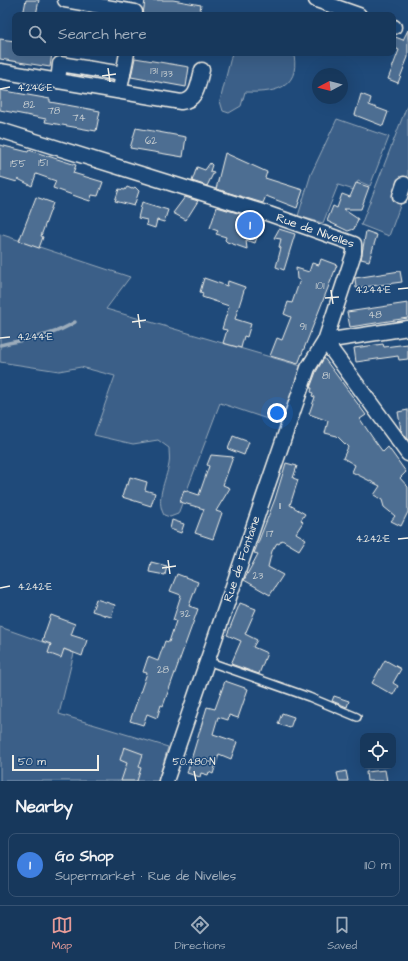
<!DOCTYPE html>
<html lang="en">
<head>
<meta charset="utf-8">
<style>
  :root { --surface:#17385c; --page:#244365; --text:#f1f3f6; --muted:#9eacbb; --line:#365272; --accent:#e69b98 }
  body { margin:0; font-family:"Architects Daughter",sans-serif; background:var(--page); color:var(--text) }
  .controls { position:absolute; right:12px; bottom:12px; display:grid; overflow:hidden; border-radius:8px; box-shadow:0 4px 16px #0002 }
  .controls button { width:36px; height:36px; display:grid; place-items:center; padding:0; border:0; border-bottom:1px solid var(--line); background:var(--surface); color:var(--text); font:20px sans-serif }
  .compass { position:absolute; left:312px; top:68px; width:36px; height:36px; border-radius:50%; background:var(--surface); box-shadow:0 4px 16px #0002; rotate:263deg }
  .scale { position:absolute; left:12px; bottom:10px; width:87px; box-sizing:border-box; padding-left:4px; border:2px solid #f4f1e8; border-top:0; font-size:11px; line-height:14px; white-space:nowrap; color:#f4f1e8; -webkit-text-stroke:3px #1f4a7a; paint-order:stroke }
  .you { position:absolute; left:277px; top:413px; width:14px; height:14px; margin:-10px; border:3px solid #fff; border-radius:50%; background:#1a73e8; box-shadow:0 0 0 6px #1a73e833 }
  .badge { display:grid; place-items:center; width:26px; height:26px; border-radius:50%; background:var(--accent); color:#fff; font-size:13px; font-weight:700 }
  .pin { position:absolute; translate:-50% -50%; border:2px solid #fff; box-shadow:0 1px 4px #0006 }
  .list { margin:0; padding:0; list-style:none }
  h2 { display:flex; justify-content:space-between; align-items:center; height:52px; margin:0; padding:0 16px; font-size:17px }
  h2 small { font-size:13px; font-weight:400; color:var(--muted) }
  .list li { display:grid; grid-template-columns:26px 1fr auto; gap:12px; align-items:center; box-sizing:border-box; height:64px; margin:0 8px 8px; padding:0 8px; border:1px solid var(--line); border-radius:8px }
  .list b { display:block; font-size:15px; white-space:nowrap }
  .list p { margin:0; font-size:13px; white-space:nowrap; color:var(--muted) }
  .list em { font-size:13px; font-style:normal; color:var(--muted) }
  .icon { flex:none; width:22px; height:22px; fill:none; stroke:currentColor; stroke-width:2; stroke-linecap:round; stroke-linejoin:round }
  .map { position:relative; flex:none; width:408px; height:781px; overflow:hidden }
  .search { position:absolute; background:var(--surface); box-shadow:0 4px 16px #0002; left:12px; right:12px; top:12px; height:44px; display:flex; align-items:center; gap:10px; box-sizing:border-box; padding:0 14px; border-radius:8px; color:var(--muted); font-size:15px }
  .sheet { height:124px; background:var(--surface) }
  nav { display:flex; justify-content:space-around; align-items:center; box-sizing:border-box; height:56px; border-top:1px solid var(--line); background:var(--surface); font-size:11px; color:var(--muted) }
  nav a { display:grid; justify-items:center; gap:2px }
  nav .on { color:var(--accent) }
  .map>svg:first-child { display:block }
</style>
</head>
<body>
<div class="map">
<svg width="408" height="781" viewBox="0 0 408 781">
  <rect width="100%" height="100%" fill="#1f4a7a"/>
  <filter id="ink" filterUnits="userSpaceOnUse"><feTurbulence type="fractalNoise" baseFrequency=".025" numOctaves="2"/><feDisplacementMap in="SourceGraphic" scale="8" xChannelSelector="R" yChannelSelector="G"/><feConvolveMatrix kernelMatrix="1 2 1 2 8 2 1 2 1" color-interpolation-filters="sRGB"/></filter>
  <g filter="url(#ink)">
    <!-- green -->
    <g fill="#3a5f88" stroke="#97a8b8">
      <path d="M232,53H290L294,55C300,90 272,93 245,92L241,106L229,113L223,111L220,101Z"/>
      <polygon points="408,103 408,184 389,236 361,225"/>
      <polygon points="337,119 389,137 370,186 358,181 354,190 338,185 323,223 298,216 311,174"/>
      <path d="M0,234L130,277L106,309L308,368L288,426L220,403L178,514L170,517L164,515C155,499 166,481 169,464C170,459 169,453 169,448L158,440L133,444L94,435L115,376L81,367L59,371L0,362Z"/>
      <polygon points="0,627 74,653 59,714 168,747 158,781 0,781"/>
    </g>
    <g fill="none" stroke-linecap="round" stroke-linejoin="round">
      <!-- stream -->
      <path stroke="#9cacbb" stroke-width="3.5" d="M0,345C26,339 52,337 75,322"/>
    </g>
    <!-- building -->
    <g fill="#4d6e92" stroke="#f4f1e8">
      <polygon points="26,0 39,0 36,15 23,15"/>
      <polygon points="145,0 173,0 201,5 199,15 143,15"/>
      <polygon points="408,30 408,57 398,83 388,79 399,50 393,47 393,36 403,40"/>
      <polygon points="0,39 15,41 15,53 52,53 50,67 0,59"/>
      <polygon points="135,58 189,67 186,87 131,77"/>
      <polygon points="0,90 50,99 50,102 100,111 96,131 45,122 46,119 0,110"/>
      <polygon points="361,94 371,98 369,105 388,112 383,126 355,115"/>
      <polygon points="136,128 186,137 183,157 130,148"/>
      <polygon points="0,145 28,152 29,150 76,165 73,173 103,182 98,196 92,195 90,201 81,198 53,188 56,181 36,174 32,186 18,179 17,182 0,177"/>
      <polygon points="225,153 267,172 265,178 303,190 297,208 266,196 263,203 216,189"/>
      <polygon points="210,163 212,165 210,171 214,172 207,186 192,181 197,167 205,170"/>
      <polygon points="356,183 369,187 361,209 343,209 358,219 354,229 348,231 327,221 333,206 337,208 342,194 350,197"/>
      <polygon points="127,187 132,189 135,187 139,191 134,206 115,201 119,189 125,190"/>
      <polygon points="36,197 53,203 41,236 43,237 39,248 19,241"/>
      <polygon points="185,197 198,201 186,220 173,213"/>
      <polygon points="142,202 168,210 164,222 157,220 155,228 146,225 147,220 138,218"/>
      <polygon points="217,207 258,219 257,222 262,223 255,243 246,240 247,249 227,242 225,240 226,237 216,234 218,231 210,228"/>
      <polygon points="279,229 295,234 284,270 276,267 281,248 279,247 281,239 274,238"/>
      <polygon points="366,231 377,235 369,261 361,259"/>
      <polygon points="321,259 337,265 298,364 270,356 277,338 282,340 291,317 284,314 288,302 292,303 300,280 297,279 296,268 309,272 312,263 319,265"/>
      <polygon points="400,271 402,282 356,288 355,278"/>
      <polygon points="204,278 227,286 228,281 245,287 235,319 251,324 247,337 244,336 241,348 223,343 227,330 222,329 229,306 202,297 203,293 200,292"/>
      <polygon points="408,303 408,318 350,327 347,312"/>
      <polygon points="383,344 384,347 408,344 408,359 399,360 398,356 356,362 354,348"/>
      <polygon points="324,358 366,415 360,419 372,437 383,452 388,447 406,472 400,478 408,487 408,512 401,526 391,521 395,516 384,507 382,500 374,495 380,486 352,472 355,465 343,458 348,447 337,436 325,433 328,421 309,414 315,397 312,396 313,393 311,392 312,388 310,388 316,372"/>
      <polygon points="408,410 408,440 401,430 398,412"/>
      <polygon points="233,436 249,442 244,455 228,449"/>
      <polygon points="211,455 233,457 223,485 230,488 216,511 222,513 213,539 195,533 204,509 180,502 184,490 199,495 209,466 207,465"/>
      <polygon points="286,463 297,466 293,478 298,480 290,505 305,514 301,520 303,522 296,533 306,539 299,550 282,540 279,544 277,543 272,551 268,567 283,575 270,595 244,580 258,554 254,553 275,499"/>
      <polygon points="130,477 147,482 145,490 155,493 151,506 122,497 126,484 128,485"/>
      <polygon points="172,520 184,524 181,533 170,529"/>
      <polygon points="151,562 167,566 165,575 149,572"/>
      <polygon points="177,574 198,582 189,606 198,609 163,706 161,705 157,718 147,714 143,725 130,721 147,673 143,672 148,657 158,661 165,641 169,642 176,621 173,620 181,595 170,591"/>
      <polygon points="96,599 115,605 111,617 92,611"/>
      <polygon points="240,603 256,609 245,634 257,640 253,647 267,653 259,674 231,664 241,641 227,635"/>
      <polygon points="51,615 75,624 71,635 87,640 82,656 64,649 61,658 48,653 51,644 42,641"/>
      <polygon points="385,660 401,669 393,683 398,686 393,695 372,683"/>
      <polygon points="225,681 248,689 238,718 229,715 228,720 218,717 213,734 237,742 231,759 219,754 213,774 209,772 208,775 201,773 200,777 187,773 207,707 215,709"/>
      <polygon points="334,696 349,701 347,707 332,701"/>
      <polygon points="282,713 294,717 290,728 278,724"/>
      <polygon points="124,747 143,754 139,767 141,768 137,781 121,781 127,763 120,760"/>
      <polygon points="385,770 387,781 367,781 366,772"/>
      <polygon points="346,771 348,781 339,781 337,773"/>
    </g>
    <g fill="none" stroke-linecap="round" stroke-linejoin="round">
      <!-- lane casing -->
      <g stroke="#f4f1e8" stroke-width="10">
        <polyline id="lane" points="207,661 309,697 357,717"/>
      </g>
      <!-- street casing -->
      <g stroke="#f4f1e8" stroke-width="17">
        <g id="street">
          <polyline points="65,0 135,12"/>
          <polyline points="316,0 359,15"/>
          <polyline points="393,27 394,27"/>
          <path d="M0,71L181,102C198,100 198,84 202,70"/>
          <polyline points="58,81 60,64 123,74"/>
          <polyline points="121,84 127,53"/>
          <path id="s1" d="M0,130L269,214L354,244V253L325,341L308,368L166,781"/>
          <polyline points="400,196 404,184"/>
          <polyline points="325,341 408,454"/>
          <polyline points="325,341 408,328"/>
        </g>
      </g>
      <!-- lane -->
      <use href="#lane" stroke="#1f4a7a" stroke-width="7"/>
      <!-- street -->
      <use href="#street" stroke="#1f4a7a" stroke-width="14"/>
    </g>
  </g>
  <!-- ticks -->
  <path fill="none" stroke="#f4f1e8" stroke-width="1.5" d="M108,68L110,82M102,76L116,74M0,89L10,87M398,289L408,288M331,290L333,304M325,298L339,297M138,314L140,328M132,322L146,320M0,338L10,337M398,539L408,538M168,560L170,574M162,568L176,566M0,588L10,586M194,771L196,781"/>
  <g text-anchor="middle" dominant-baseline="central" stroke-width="3" stroke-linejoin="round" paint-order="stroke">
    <!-- number labels -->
    <g font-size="10" fill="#cad0d2">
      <text x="154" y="71">131</text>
      <text x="167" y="74">133</text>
      <text x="29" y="105">82</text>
      <text x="54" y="111">78</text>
      <text x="79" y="118">74</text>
      <text x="151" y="141">62</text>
      <text x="43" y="163">151</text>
      <text x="18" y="164">155</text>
      <text x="320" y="286">101</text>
      <text x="375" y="315">48</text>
      <text x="303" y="327">91</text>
      <text x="326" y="376">81</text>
      <text x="280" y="506">11</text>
      <text x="270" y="534">17</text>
      <text x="258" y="576">23</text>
      <text x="185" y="614">32</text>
      <text x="163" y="670">28</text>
    </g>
    <!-- street labels -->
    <g font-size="12" fill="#f4f1e8" stroke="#1f4a7a">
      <text stroke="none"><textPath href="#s1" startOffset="331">Rue de Nivelles</textPath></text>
      <text transform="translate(242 559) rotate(-71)">Rue de Fontaine</text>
    </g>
  </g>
  <g font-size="10" text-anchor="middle" fill="#f4f1e8" stroke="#1f4a7a" stroke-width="3" stroke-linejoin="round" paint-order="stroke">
    <text x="35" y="91">4.246°E</text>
    <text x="373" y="293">4.244°E</text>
    <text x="35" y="340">4.244°E</text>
    <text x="373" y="542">4.242°E</text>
    <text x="35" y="590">4.242°E</text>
    <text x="194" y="765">50.480°N</text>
  </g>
</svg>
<div class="controls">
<button><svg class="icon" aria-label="locate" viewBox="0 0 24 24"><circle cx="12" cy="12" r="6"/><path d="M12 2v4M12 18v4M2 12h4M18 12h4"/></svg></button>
</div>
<svg class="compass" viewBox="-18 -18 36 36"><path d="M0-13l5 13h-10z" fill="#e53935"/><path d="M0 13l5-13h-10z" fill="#9eacbb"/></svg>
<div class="scale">50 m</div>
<div class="you"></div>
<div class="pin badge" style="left:250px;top:225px;background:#3f7fe0">1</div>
<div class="search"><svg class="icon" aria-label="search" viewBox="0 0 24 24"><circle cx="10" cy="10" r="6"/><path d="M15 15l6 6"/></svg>Search here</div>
</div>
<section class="sheet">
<h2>Nearby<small></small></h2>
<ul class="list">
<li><span class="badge" style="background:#3f7fe0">1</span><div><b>Go Shop</b><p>Supermarket · Rue de Nivelles</p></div><em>110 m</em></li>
</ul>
</section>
<nav>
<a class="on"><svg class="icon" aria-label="map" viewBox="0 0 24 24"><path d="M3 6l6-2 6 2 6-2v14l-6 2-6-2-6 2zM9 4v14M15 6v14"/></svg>Map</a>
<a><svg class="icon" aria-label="directions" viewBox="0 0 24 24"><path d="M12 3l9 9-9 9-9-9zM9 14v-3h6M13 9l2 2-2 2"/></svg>Directions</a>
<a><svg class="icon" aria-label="saved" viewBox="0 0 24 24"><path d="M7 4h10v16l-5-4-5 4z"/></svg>Saved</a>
</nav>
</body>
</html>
